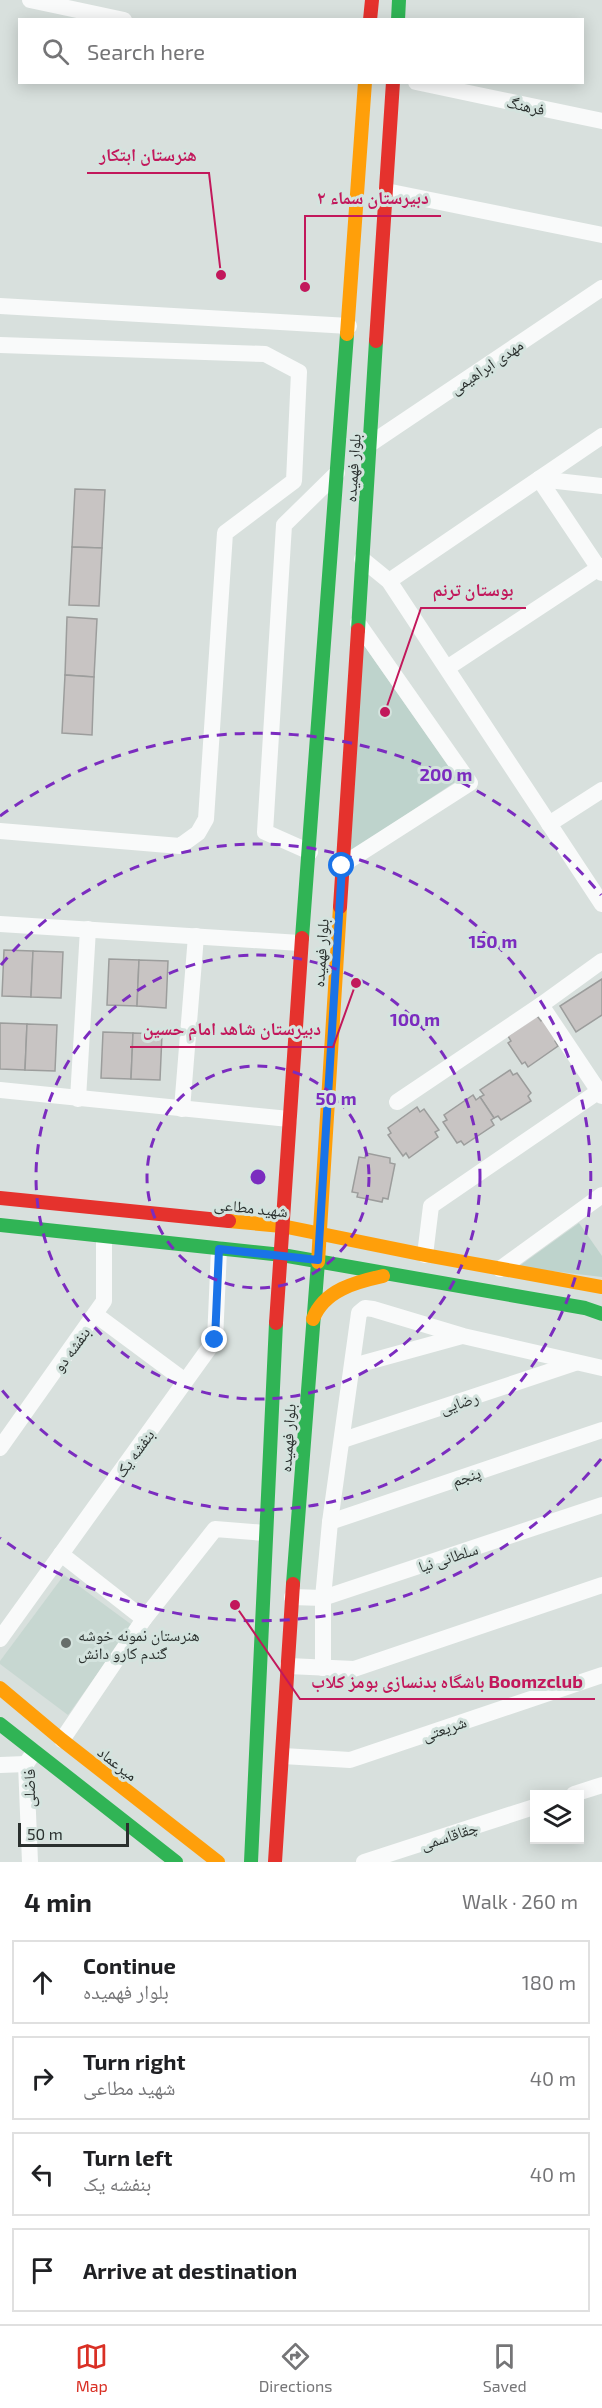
<!DOCTYPE html>
<html lang="en">
<head>
<meta charset="utf-8">
<style>
  :root { --surface:#fff; --page:#f2f2f2; --text:#202124; --muted:#757577; --line:#e0e0e0; --accent:#d93025 }
  body { margin:0; font-family:"Exo 2","Noto Naskh Arabic",sans-serif; background:var(--page); color:var(--text) }
  .controls { position:absolute; right:18px; bottom:18px; display:grid; overflow:hidden; border-radius:0px; box-shadow:0 3px 15px #0003 }
  .controls button { width:54px; height:54px; display:grid; place-items:center; padding:0; border:0; border-bottom:2px solid var(--line); background:var(--surface); color:var(--text); font:30px sans-serif }
  .scale { position:absolute; left:18px; bottom:15px; width:111px; box-sizing:border-box; padding-left:6px; border:3px solid #2a302e; border-top:0; font-size:16px; line-height:21px; white-space:nowrap; color:#2a302e; -webkit-text-stroke:4px #d4e3de; paint-order:stroke }
  .stop { position:absolute; width:18px; height:18px; margin:-14px; border:4px solid #1a73e8; border-radius:50%; background:#fff }
  .stop.end { background:#1a73e8; border-color:#fff; box-shadow:0 2px 6px #0008 }
  .list { margin:0; padding:0; list-style:none }
  h2 { display:flex; justify-content:space-between; align-items:center; height:78px; margin:0; padding:0 24px; font-size:26px }
  h2 small { font-size:20px; font-weight:400; color:var(--muted) }
  .list li { display:grid; grid-template-columns:39px 1fr auto; gap:18px; align-items:center; box-sizing:border-box; height:84px; margin:0 12px 12px; padding:0 12px; border:2px solid var(--line); border-radius:0px }
  .list b { display:block; font-size:22px; white-space:nowrap }
  .list p { margin:0; font-size:20px; white-space:nowrap; color:var(--muted) }
  .list em { font-size:20px; font-style:normal; color:var(--muted) }
  .icon { flex:none; width:33px; height:33px; fill:none; stroke:currentColor; stroke-width:2; stroke-linecap:round; stroke-linejoin:round }
  .map { position:relative; flex:none; width:602px; height:1862px; overflow:hidden }
  .search { position:absolute; background:var(--surface); box-shadow:0 3px 15px #0003; left:18px; right:18px; top:18px; height:66px; display:flex; align-items:center; gap:15px; box-sizing:border-box; padding:0 21px; border-radius:0px; color:var(--muted); font-size:22px }
  .sheet { height:462px; background:var(--surface) }
  nav { display:flex; justify-content:space-around; align-items:center; box-sizing:border-box; height:84px; border-top:2px solid var(--line); background:var(--surface); font-size:16px; color:var(--muted) }
  nav a { display:grid; justify-items:center; gap:3px }
  nav .on { color:var(--accent) }
  .map>svg:first-child { display:block }
</style>
</head>
<body>
<div class="map">
<svg width="602" height="1862" viewBox="0 0 602 1862">
  <rect width="100%" height="100%" fill="#d8e0dd"/>
  <!-- built -->
  <polygon fill="#c7d7d1" points="64,1575 132,1625 68,1715 0,1664 0,1661"/>
  <!-- green -->
  <g fill="#bed3cc">
    <polygon points="363,644 458,780 350,852"/>
    <polygon points="579,1223 602,1256 602,1277 518,1267"/>
  </g>
  <!-- building -->
  <g fill="#c8c4c3" stroke="#9c9d9c" stroke-width="1.5">
    <polygon points="75,489 105,490 102,548 72,547"/>
    <polygon points="72,547 102,548 99,606 69,605"/>
    <polygon points="67,617 97,619 94,677 65,675"/>
    <polygon points="65,675 94,677 92,735 62,733"/>
    <polygon points="4,950 33,951 31,997 2,996"/>
    <polygon points="33,951 63,952 61,998 31,997"/>
    <polygon points="109,959 139,960 137,1006 107,1005"/>
    <polygon points="139,960 168,961 166,1008 137,1006"/>
    <polygon points="602,979 602,1015 576,1032 560,1006"/>
    <polygon points="537,1016 541,1021 544,1018 559,1039 555,1041 558,1046 528,1067 525,1062 522,1064 508,1043 511,1041 508,1036"/>
    <polygon points="0,1023 27,1024 25,1070 0,1069"/>
    <polygon points="27,1024 57,1025 55,1071 25,1070"/>
    <polygon points="103,1032 133,1033 131,1079 101,1078"/>
    <polygon points="133,1033 162,1034 160,1080 131,1079"/>
    <polygon points="510,1070 513,1075 517,1073 531,1093 528,1096 531,1101 501,1120 498,1116 494,1118 480,1097 484,1095 480,1090"/>
    <polygon points="473,1095 476,1100 480,1097 494,1118 491,1120 494,1125 464,1145 461,1141 457,1143 443,1122 447,1120 444,1115"/>
    <polygon points="417,1107 420,1112 424,1109 439,1130 435,1132 438,1137 409,1158 406,1153 403,1156 388,1135 391,1133 388,1128"/>
    <polygon points="366,1153 390,1158 390,1163 395,1164 388,1199 383,1198 382,1202 357,1197 358,1193 352,1192 359,1157 365,1158"/>
  </g>
  <g fill="none" stroke-linecap="round" stroke-linejoin="round">
    <!-- street -->
    <g stroke="#f9fafa" stroke-width="16">
      <polyline points="30,0 124,20"/>
      <polyline points="416,82 602,121"/>
      <polyline points="386,191 602,235"/>
      <polyline points="0,306 349,326"/>
      <polyline points="0,345 265,354 299,372 294,481 225,533 206,819 198,833 180,846 0,831"/>
      <polyline points="370,444 602,288"/>
      <polyline points="539,479 602,573"/>
      <polyline points="539,479 602,486"/>
      <polyline points="362,559 389,581 602,904"/>
      <polyline points="389,581 602,436"/>
      <polyline points="447,668 602,566"/>
      <polyline points="549,824 602,790"/>
      <polyline points="310,852 265,832 284,525 337,473"/>
      <polyline points="342,865 470,783 358,623"/>
      <polyline points="0,924 300,943"/>
      <polyline points="541,1005 602,1096"/>
      <polyline points="0,1090 289,1119"/>
      <polyline points="78,1099 88,929"/>
      <polyline points="397,1102 541,1005 602,961"/>
      <polyline points="182,1109 196,936"/>
      <polyline points="425,1255 431,1206 599,1091"/>
      <polyline points="500,1269 602,1195"/>
      <polyline points="96,1315 185,1381"/>
      <polyline points="353,1366 462,1336"/>
      <polyline points="343,1440 575,1363"/>
      <polyline points="0,1448 104,1301 104,1237"/>
      <polyline points="330,1522 602,1430"/>
      <polyline points="61,1554 144,1619 62,1740"/>
      <polyline points="292,1597 323,1598 602,1505"/>
      <polyline points="144,1619 215,1529 265,1533"/>
      <polyline points="0,1639 215,1340 219,1249"/>
      <polyline points="288,1666 354,1669 602,1585"/>
      <polyline points="323,1668 323,1598 330,1522 359,1313 365,1308 373,1309 463,1336 602,1368"/>
      <polyline points="283,1756 350,1760 602,1675"/>
      <polyline points="0,1765 26,1764"/>
      <polyline points="574,1794 602,1785"/>
      <polyline points="30,1862 26,1764 34,1752"/>
      <polyline points="364,1862 534,1807"/>
    </g>
    <!-- fast -->
    <g stroke="#30b455" stroke-width="14">
      <polyline points="398,20 399,0"/>
      <polyline points="358,630 376,341"/>
      <polyline points="302,938 347,334"/>
      <polyline points="0,1225 282,1255 585,1308 602,1314"/>
      <polyline points="293,1584 318,1262"/>
      <polyline points="0,1724 176,1862"/>
      <polyline points="251,1862 276,1323"/>
    </g>
    <!-- slow -->
    <g stroke="#ff9f0a" stroke-width="14">
      <polyline points="347,334 365,82"/>
      <polyline points="229,1221 282,1226 425,1255 602,1287"/>
      <polyline points="318,1262 340,907"/>
      <path d="M313,1319C324,1290 356,1282 383,1276"/>
      <polyline points="0,1688 62,1740 218,1862"/>
    </g>
    <!-- jam -->
    <g stroke="#e5322d" stroke-width="14">
      <polyline points="370,20 372,0"/>
      <polyline points="376,341 393,82"/>
      <polyline points="340,907 358,630"/>
      <polyline points="0,1198 229,1221"/>
      <polyline points="276,1323 302,938"/>
      <polyline points="275,1862 293,1584"/>
    </g>
  </g>
  <g fill="none" stroke-linecap="round" stroke-linejoin="round">
    <!-- route -->
    <polyline stroke="#1a73e8" stroke-width="8" points="215,1340 219,1249 318,1260 342,866"/>
  </g>
  <!-- distance rings -->
  <g fill="none" stroke="#7b2cbf" stroke-width="3" stroke-dasharray="10 8">
    <circle cx="258" cy="1177" r="111"/>
    <circle cx="258" cy="1177" r="222"/>
    <path d="M1 965A333 333 0 1 1 1 1389"/>
    <path d="M601 1459A444 444 0 0 1 0 1538M0 816A444 444 0 0 1 601 895"/>
  </g>
  <!-- markers -->
  <circle fill="#676e6b" stroke="#d4e3de" stroke-width="2" cx="66" cy="1643" r="6"/>
  <g text-anchor="middle" dominant-baseline="central" stroke-width="6" stroke-linejoin="round" paint-order="stroke">
    <!-- street labels -->
    <g font-size="16" fill="#2a302e" stroke="#d4e3de">
      <text transform="translate(526 105) rotate(12)">فرهنگ</text>
      <text transform="translate(486 366) rotate(-34)">مهدی ابراهیمی</text>
      <text transform="translate(352 468) rotate(-86)">بلوار فهمیده</text>
      <text transform="translate(320 953) rotate(-86)">بلوار فهمیده</text>
      <text transform="translate(251 1207) rotate(6)">شهید مطاعی</text>
      <text transform="translate(71 1349) rotate(-54)">بنفشه دو</text>
      <text transform="translate(459 1402) rotate(-18)">رضایی</text>
      <text transform="translate(287 1438) rotate(-86)">بلوار فهمیده</text>
      <text transform="translate(134 1453) rotate(-54)">بنفشه یک</text>
      <text transform="translate(466 1476) rotate(-19)">پنجم</text>
      <text transform="translate(448 1557) rotate(-18)">سلطانی نیا</text>
      <text transform="translate(444 1728) rotate(-19)">شریعتی</text>
      <text transform="translate(118 1763) rotate(38)">میرعماد</text>
      <text transform="translate(28 1788) rotate(-90)">فاضلی</text>
      <text transform="translate(449 1835) rotate(-18)">چقاقاسمی</text>
    </g>
    <!-- poi labels -->
    <g font-size="16" fill="#2a302e" stroke="#d4e3de" text-anchor="start">
      <text x="78" y="1634">هنرستان نمونه خوشه<tspan x="78" dy="18">گندم کارو دانش</tspan></text>
    </g>
  </g>
  <circle cx="258" cy="1177" r="9" fill="#7b2cbf" stroke="#d4e3de" stroke-width="3"/>
  <g font-size="18" text-anchor="middle" font-weight="bold" fill="#7b2cbf" stroke="#d4e3de" stroke-width="6" stroke-linejoin="round" paint-order="stroke">
    <text x="446" y="781">200 m</text>
    <text x="493" y="948">150 m</text>
    <text x="415" y="1026">100 m</text>
    <text x="336" y="1105">50 m</text>
  </g>
  <!-- callouts -->
  <path fill="none" stroke="#c2185b" stroke-width="2" d="M221 275L209 173H87M305 287L305 216H441M385 712L421 608H526M356 983L333 1047H130M235 1605L300 1699H595"/>
  <g fill="#c2185b" stroke="#d4e3de" stroke-width="2">
    <circle cx="221" cy="275" r="6"/>
    <circle cx="305" cy="287" r="6"/>
    <circle cx="385" cy="712" r="6"/>
    <circle cx="356" cy="983" r="6"/>
    <circle cx="235" cy="1605" r="6"/>
  </g>
  <g font-size="18" text-anchor="middle" font-weight="bold" fill="#c2185b" stroke="#d4e3de" stroke-width="6" stroke-linejoin="round" paint-order="stroke">
    <text x="148" y="161">هنرستان ابتکار</text>
    <text x="373" y="204">دبیرستان سماء ٢</text>
    <text x="473" y="596">بوستان ترنم</text>
    <text x="232" y="1035">دبیرستان شاهد امام حسین</text>
    <text x="447" y="1688">باشگاه بدنسازی بومز کلاب Boomzclub</text>
  </g>
</svg>
<div class="controls">
<button><svg class="icon" aria-label="layers" viewBox="0 0 24 24"><path d="M12 4l9 5-9 5-9-5zM3 14l9 5 9-5"/></svg></button>
</div>
<div class="scale">50 m</div>
<div class="stop" style="left:342px;top:866px"></div>
<div class="stop end" style="left:215px;top:1340px"></div>
<div class="search"><svg class="icon" aria-label="search" viewBox="0 0 24 24"><circle cx="10" cy="10" r="6"/><path d="M15 15l6 6"/></svg>Search here</div>
</div>
<section class="sheet">
<h2>4 min<small>Walk · 260 m</small></h2>
<ul class="list">
<li><svg class="icon" aria-label="ahead" viewBox="0 0 24 24"><path d="M12 20V5M6 11l6-6 6 6"/></svg><div><b>Continue</b><p>بلوار فهمیده</p></div><em>180 m</em></li>
<li><svg class="icon" aria-label="right" viewBox="0 0 24 24"><path d="M7 20v-9h11M14 6l5 5-5 5"/></svg><div><b>Turn right</b><p>شهید مطاعی</p></div><em>40 m</em></li>
<li><svg class="icon" aria-label="left" viewBox="0 0 24 24"><path d="M17 20v-9H6M10 6l-5 5 5 5"/></svg><div><b>Turn left</b><p>بنفشه یک</p></div><em>40 m</em></li>
<li><svg class="icon" aria-label="arrive" viewBox="0 0 24 24"><path d="M6 21V4h12l-3 4 3 4H6"/></svg><div><b>Arrive at destination</b></div></li>
</ul>
</section>
<nav>
<a class="on"><svg class="icon" aria-label="map" viewBox="0 0 24 24"><path d="M3 6l6-2 6 2 6-2v14l-6 2-6-2-6 2zM9 4v14M15 6v14"/></svg>Map</a>
<a><svg class="icon" aria-label="directions" viewBox="0 0 24 24"><path d="M12 3l9 9-9 9-9-9zM9 14v-3h6M13 9l2 2-2 2"/></svg>Directions</a>
<a><svg class="icon" aria-label="saved" viewBox="0 0 24 24"><path d="M7 4h10v16l-5-4-5 4z"/></svg>Saved</a>
</nav>
</body>
</html>
